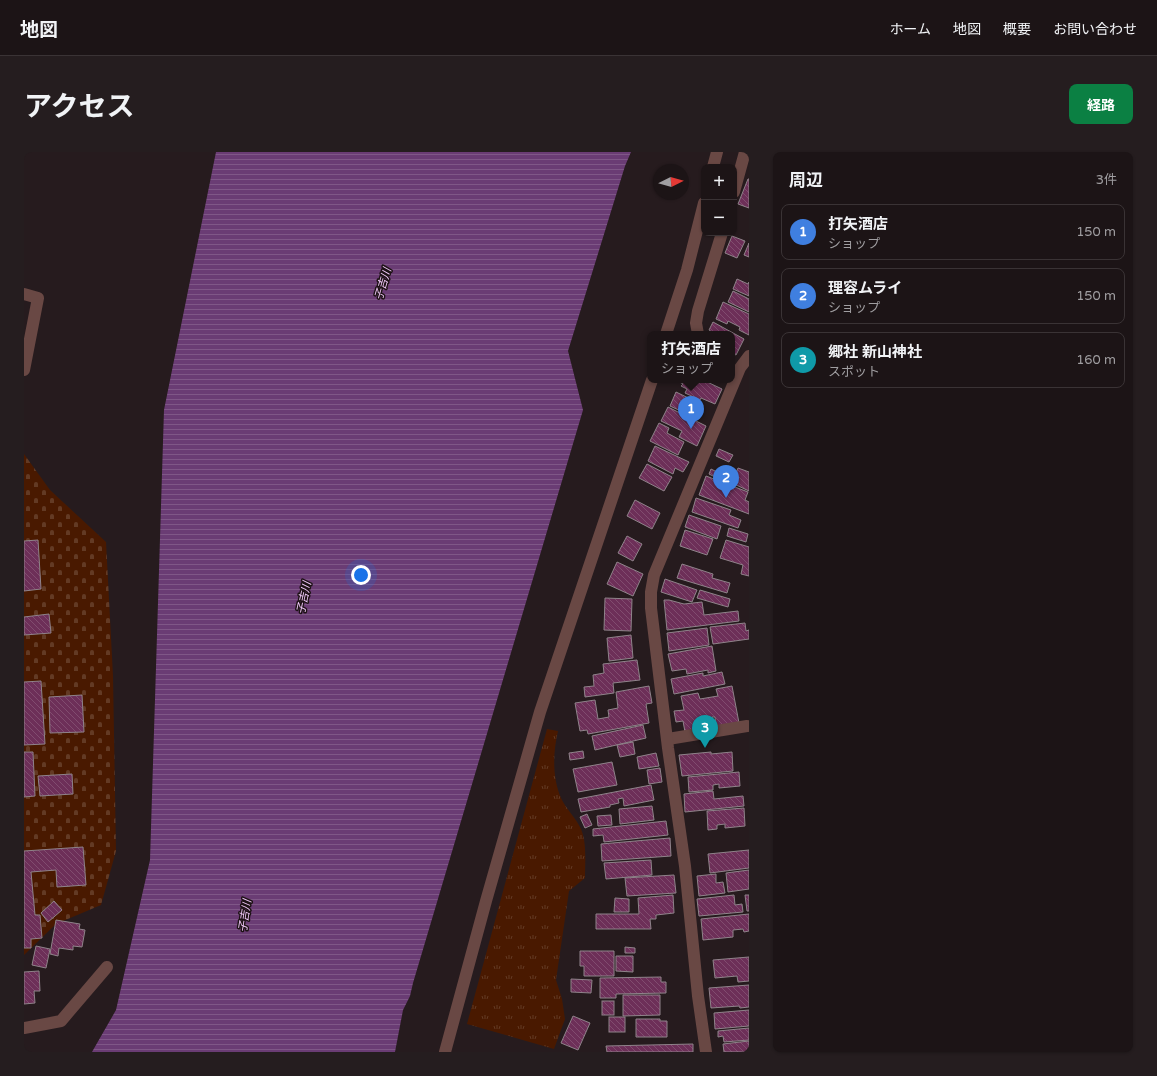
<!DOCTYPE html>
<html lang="ja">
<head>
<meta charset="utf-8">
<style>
  :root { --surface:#1c1416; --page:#251d1f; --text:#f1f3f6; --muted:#a09ea1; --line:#3a3335; --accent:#0b8043 }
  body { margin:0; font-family:"Varela Round","Noto Sans JP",sans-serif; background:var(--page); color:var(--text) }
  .controls { position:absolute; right:12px; top:12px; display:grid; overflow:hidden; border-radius:8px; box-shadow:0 1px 3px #0004 }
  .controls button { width:36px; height:36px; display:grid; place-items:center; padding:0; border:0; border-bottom:1px solid var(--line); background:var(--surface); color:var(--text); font:20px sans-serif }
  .compass { position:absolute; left:629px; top:12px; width:36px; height:36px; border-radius:50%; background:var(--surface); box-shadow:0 1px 3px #0004; rotate:85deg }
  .you { position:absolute; left:337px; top:423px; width:14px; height:14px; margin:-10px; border:3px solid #fff; border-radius:50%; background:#1a73e8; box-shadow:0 0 0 6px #1a73e833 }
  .badge { display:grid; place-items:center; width:26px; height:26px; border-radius:50%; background:var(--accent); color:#fff; font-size:13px; font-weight:700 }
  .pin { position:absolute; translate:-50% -33px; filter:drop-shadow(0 1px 2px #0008) }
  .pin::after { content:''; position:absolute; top:21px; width:14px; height:12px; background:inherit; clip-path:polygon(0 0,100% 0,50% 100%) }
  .popup { position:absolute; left:623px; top:179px; width:88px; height:52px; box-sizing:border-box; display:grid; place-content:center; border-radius:8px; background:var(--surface); filter:drop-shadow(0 1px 3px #0005); font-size:13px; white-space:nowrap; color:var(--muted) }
  .popup b { font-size:15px; color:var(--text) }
  .popup::after { content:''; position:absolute; left:50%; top:100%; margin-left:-8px; border:8px solid transparent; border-top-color:var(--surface) }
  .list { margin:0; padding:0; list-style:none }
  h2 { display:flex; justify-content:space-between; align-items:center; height:52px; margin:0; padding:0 16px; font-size:17px }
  h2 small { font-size:13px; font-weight:400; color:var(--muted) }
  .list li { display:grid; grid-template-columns:26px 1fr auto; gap:12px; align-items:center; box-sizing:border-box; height:56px; margin:0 8px 8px; padding:0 8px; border:1px solid var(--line); border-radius:8px }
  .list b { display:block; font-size:15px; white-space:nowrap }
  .list p { margin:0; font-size:13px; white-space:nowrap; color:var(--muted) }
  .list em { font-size:13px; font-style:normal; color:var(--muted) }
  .map { position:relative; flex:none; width:725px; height:900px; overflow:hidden; border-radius:8px }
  header { display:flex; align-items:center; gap:24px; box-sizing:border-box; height:56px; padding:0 20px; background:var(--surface); border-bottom:1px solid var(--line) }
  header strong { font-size:19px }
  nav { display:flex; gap:22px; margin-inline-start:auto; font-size:14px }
  .intro { display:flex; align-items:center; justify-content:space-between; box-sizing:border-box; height:96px; padding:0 24px }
  h1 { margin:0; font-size:28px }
  .button { padding:10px 18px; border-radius:8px; background:var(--accent); color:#fff; font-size:14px; font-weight:700 }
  main { display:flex; gap:24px; padding:0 24px }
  aside { flex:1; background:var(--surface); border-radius:8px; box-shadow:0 1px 3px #0004 }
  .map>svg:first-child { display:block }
</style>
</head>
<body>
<header>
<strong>地図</strong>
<nav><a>ホーム</a><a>地図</a><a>概要</a><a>お問い合わせ</a></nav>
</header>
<div class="intro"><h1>アクセス</h1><a class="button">経路</a></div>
<main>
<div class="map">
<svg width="725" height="900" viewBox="0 0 725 900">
  <defs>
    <pattern id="grass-tufts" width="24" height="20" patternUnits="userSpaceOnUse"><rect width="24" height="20" fill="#491900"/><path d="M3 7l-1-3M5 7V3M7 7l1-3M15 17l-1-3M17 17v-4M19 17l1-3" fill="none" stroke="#633a24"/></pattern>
    <pattern id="cemetery-stones" width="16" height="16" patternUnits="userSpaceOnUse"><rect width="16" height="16" fill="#491900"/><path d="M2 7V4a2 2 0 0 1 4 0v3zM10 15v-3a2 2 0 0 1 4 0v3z" fill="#633a24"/></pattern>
    <pattern id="water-rules" width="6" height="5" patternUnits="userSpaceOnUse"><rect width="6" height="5" fill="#6a3c74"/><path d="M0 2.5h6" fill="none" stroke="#7f5787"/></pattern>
    <pattern id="building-back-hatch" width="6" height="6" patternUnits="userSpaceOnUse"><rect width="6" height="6" fill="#6d2f58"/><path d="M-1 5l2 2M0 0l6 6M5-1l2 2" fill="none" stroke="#814c6f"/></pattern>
  </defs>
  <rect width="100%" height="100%" fill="#261b1e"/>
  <!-- grass -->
  <path fill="url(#grass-tufts)" d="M523,577L534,579C529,600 528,625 537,646C542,657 552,666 557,677C563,691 561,711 561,726L545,739L532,828L538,847L541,867L530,897L443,872Z"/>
  <!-- cemetery -->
  <polygon fill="url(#cemetery-stones)" points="0,302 26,338 82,390 89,524 92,699 77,753 32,772 0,803"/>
  <!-- water -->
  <polygon fill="url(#water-rules)" points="192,0 607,0 601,14 544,199 559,258 389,831 386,844 379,858 371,900 68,900 92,858 126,708 140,258"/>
  <!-- building -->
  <g fill="url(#building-back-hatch)" stroke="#8f838a">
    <polygon points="724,27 725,27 725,56 714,52"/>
    <polygon points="708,84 721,89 713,106 701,101"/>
    <polygon points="725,91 725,105 720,103"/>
    <polygon points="713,127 724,132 725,130 725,144 709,137"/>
    <polygon points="709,139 725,147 725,160 704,150"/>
    <polygon points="699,150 725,162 725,183 715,178 716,175 704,169 703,172 692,167"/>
    <polygon points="689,170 720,187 712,203 708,201 708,182 691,182 685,178"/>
    <polygon points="652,228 679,228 698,237 691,252 677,246 676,248 661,241 663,237 657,234 659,232"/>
    <polygon points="652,240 679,253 672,266 646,254"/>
    <polygon points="644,255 682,274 673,294 655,285 658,279 637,269"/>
    <polygon points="635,271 645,276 643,281 660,290 654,303 626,289"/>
    <polygon points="631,294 665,310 659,320 651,316 649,322 624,309"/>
    <polygon points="695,297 709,303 705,310 692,304"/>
    <polygon points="623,312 648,325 640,339 615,326"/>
    <polygon points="714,316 725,320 725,339 708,331"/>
    <polygon points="687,317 695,321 693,326 685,322"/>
    <polygon points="698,321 707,325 705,330 695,326"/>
    <polygon points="682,324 724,340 721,348 725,350 725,362 675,343"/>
    <polygon points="672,346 707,358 705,363 717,368 714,376 668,360"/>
    <polygon points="611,348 636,361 628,377 603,364"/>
    <polygon points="665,363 697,374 693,387 661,375"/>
    <polygon points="705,376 724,382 722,390 703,384"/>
    <polygon points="661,378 689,387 683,403 656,394"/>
    <polygon points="603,384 618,392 609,409 594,401"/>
    <polygon points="14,388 17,437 0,439 0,389"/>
    <polygon points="702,388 725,395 725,424 717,422 719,413 696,406"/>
    <polygon points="593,410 619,422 609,444 583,432"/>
    <polygon points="658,412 689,422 688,426 706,431 703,441 653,426"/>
    <polygon points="641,427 673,438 668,450 637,440"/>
    <polygon points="676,438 706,447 704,455 673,446"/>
    <polygon points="581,446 608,447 607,479 580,478"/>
    <polygon points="640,448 645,448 660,452 678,450 680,463 714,459 715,469 643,478"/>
    <polygon points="25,462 27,481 0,483 0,465"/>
    <polygon points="721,471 722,479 725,478 725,487 689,492 686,475"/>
    <polygon points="683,476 685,493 645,499 643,481"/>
    <polygon points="607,483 609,506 585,509 583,486"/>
    <polygon points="688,494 692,519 684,521 684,518 663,522 662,517 648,519 644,502"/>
    <polygon points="613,508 616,528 589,531 590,541 561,545 560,535 570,534 569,523 580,521 579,512"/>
    <polygon points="698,520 701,532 650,542 647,527 679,521 679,524"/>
    <polygon points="17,529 21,592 0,593 0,530"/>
    <polygon points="625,534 628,551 622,552 625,571 564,582 563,578 556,579 551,551 571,548 574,567 585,565 584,558 594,556 592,540"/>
    <polygon points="708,534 715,571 692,575 691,565 688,565 690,575 661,580 659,569 652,570 650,559 660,558 657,544 674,541 676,547 694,544 692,537"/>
    <polygon points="58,543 60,580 26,581 25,545"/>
    <polygon points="619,573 622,586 571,598 568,584"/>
    <polygon points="609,590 611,602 596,605 593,593"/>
    <polygon points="559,599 560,606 546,608 545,601"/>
    <polygon points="0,600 9,600 11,644 0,645"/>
    <polygon points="687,600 687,602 708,600 709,619 658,624 655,603"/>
    <polygon points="632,601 635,614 615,617 613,605"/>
    <polygon points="588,610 593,633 554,640 549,617"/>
    <polygon points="636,616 638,630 625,632 623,618"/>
    <polygon points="715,620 716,634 695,636 695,632 689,633 689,638 665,640 664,625"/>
    <polygon points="48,622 49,642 16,644 14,624"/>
    <polygon points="627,633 630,648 600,654 599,646 594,647 595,651 586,653 586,655 557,660 554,647"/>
    <polygon points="689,639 690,647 719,644 720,654 661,660 660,642"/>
    <polygon points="628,654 630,668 596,672 595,657"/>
    <polygon points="720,656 721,674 701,676 701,672 693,673 693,677 684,678 683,659"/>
    <polygon points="563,662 568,673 561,676 556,665"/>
    <polygon points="587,663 588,673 574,674 573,664"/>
    <polygon points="642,669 644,683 580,690 579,683 569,684 569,677"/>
    <polygon points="646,686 647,704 578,709 577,692"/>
    <polygon points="59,695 62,733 33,735 32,718 7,720 11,763 16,763 18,786 7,787 7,796 0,796 0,699"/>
    <polygon points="725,698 725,716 686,721 684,702"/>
    <polygon points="627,708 628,723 582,727 580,711"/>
    <polygon points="725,718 725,737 704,740 702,721"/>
    <polygon points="692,722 692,731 699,730 701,741 675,744 673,724"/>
    <polygon points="650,723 652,741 603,744 601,726"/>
    <polygon points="649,743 650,761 632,763 632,767 626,767 627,777 572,777 572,762 615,762 614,746"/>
    <polygon points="710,743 711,753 718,752 719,760 675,764 673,747"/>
    <polygon points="721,743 725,743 725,759 723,759"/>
    <polygon points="591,746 605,747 605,760 590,760"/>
    <polygon points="30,749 38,758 24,770 17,761"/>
    <polygon points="725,762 725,779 720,780 719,777 709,778 709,785 679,788 677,767"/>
    <polygon points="32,768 56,772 55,777 61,778 58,795 49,794 49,798 35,796 34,804 26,802"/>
    <polygon points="12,794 26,797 22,816 8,813"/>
    <polygon points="601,795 611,796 611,801 601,801"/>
    <polygon points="556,799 590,799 590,824 560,824 560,814 556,814"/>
    <polygon points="592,804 609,804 609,820 592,819"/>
    <polygon points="725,805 725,829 714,830 713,824 691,826 689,808"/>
    <polygon points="15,819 16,839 10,839 11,851 0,852 0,820"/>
    <polygon points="637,825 637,830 642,830 642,841 592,842 592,846 576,846 576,826"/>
    <polygon points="547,827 568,828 567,841 547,840"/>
    <polygon points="725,833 725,855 716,856 715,854 687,856 685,836"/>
    <polygon points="599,843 636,843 636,863 599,864"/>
    <rect x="578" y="849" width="12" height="14"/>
    <polygon points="725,858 725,874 691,877 690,861"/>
    <polygon points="549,864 566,871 554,898 537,891"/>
    <rect x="585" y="865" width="16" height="15"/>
    <polygon points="612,867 636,867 636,869 643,869 643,885 612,885"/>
    <polygon points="725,876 725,888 700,890 699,884 694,885 694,879"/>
    <polygon points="725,889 725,900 700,900 699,892"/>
    <polygon points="669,892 669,900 583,900 582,894"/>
  </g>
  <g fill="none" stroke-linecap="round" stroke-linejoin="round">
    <!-- minor -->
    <g stroke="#694844" stroke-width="12">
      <polyline points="689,15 693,0"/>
      <polyline points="710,40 721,0"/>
      <polyline points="0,142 14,146 0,218"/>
      <polyline points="642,182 663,118 680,51"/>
      <polyline points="674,182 672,171 674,159 698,81"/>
      <polyline points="644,587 723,574"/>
      <polyline points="0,876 37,869 83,815"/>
      <polyline points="421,900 462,749 516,560 628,228"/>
      <polyline points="682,900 674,844 661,714 644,596 627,456 627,440 630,423 706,240 716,216 725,204"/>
    </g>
  </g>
  <g text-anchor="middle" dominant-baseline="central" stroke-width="3" stroke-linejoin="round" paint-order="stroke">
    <!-- water labels -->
    <g font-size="11" font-style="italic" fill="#f4ccfd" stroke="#1d1215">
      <text transform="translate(359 132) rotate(-74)">子吉川</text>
      <text transform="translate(280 446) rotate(-78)">子吉川</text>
      <text transform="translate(221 764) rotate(-81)">子吉川</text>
    </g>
  </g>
</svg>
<div class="controls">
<button>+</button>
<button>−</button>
</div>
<svg class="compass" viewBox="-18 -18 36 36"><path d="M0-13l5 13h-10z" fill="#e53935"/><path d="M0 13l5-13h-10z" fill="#a09ea1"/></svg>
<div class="you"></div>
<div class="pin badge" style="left:667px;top:277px;background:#3f7fe0">1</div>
<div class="popup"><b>打矢酒店</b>ショップ</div>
<div class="pin badge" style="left:702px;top:346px;background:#3f7fe0">2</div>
<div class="pin badge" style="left:681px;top:596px;background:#0f9aa8">3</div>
</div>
<aside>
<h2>周辺<small>3件</small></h2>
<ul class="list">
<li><span class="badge" style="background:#3f7fe0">1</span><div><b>打矢酒店</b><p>ショップ</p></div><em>150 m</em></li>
<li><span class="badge" style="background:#3f7fe0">2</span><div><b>理容ムライ</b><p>ショップ</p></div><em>150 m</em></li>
<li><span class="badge" style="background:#0f9aa8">3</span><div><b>郷社 新山神社</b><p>スポット</p></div><em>160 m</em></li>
</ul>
</aside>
</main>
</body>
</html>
